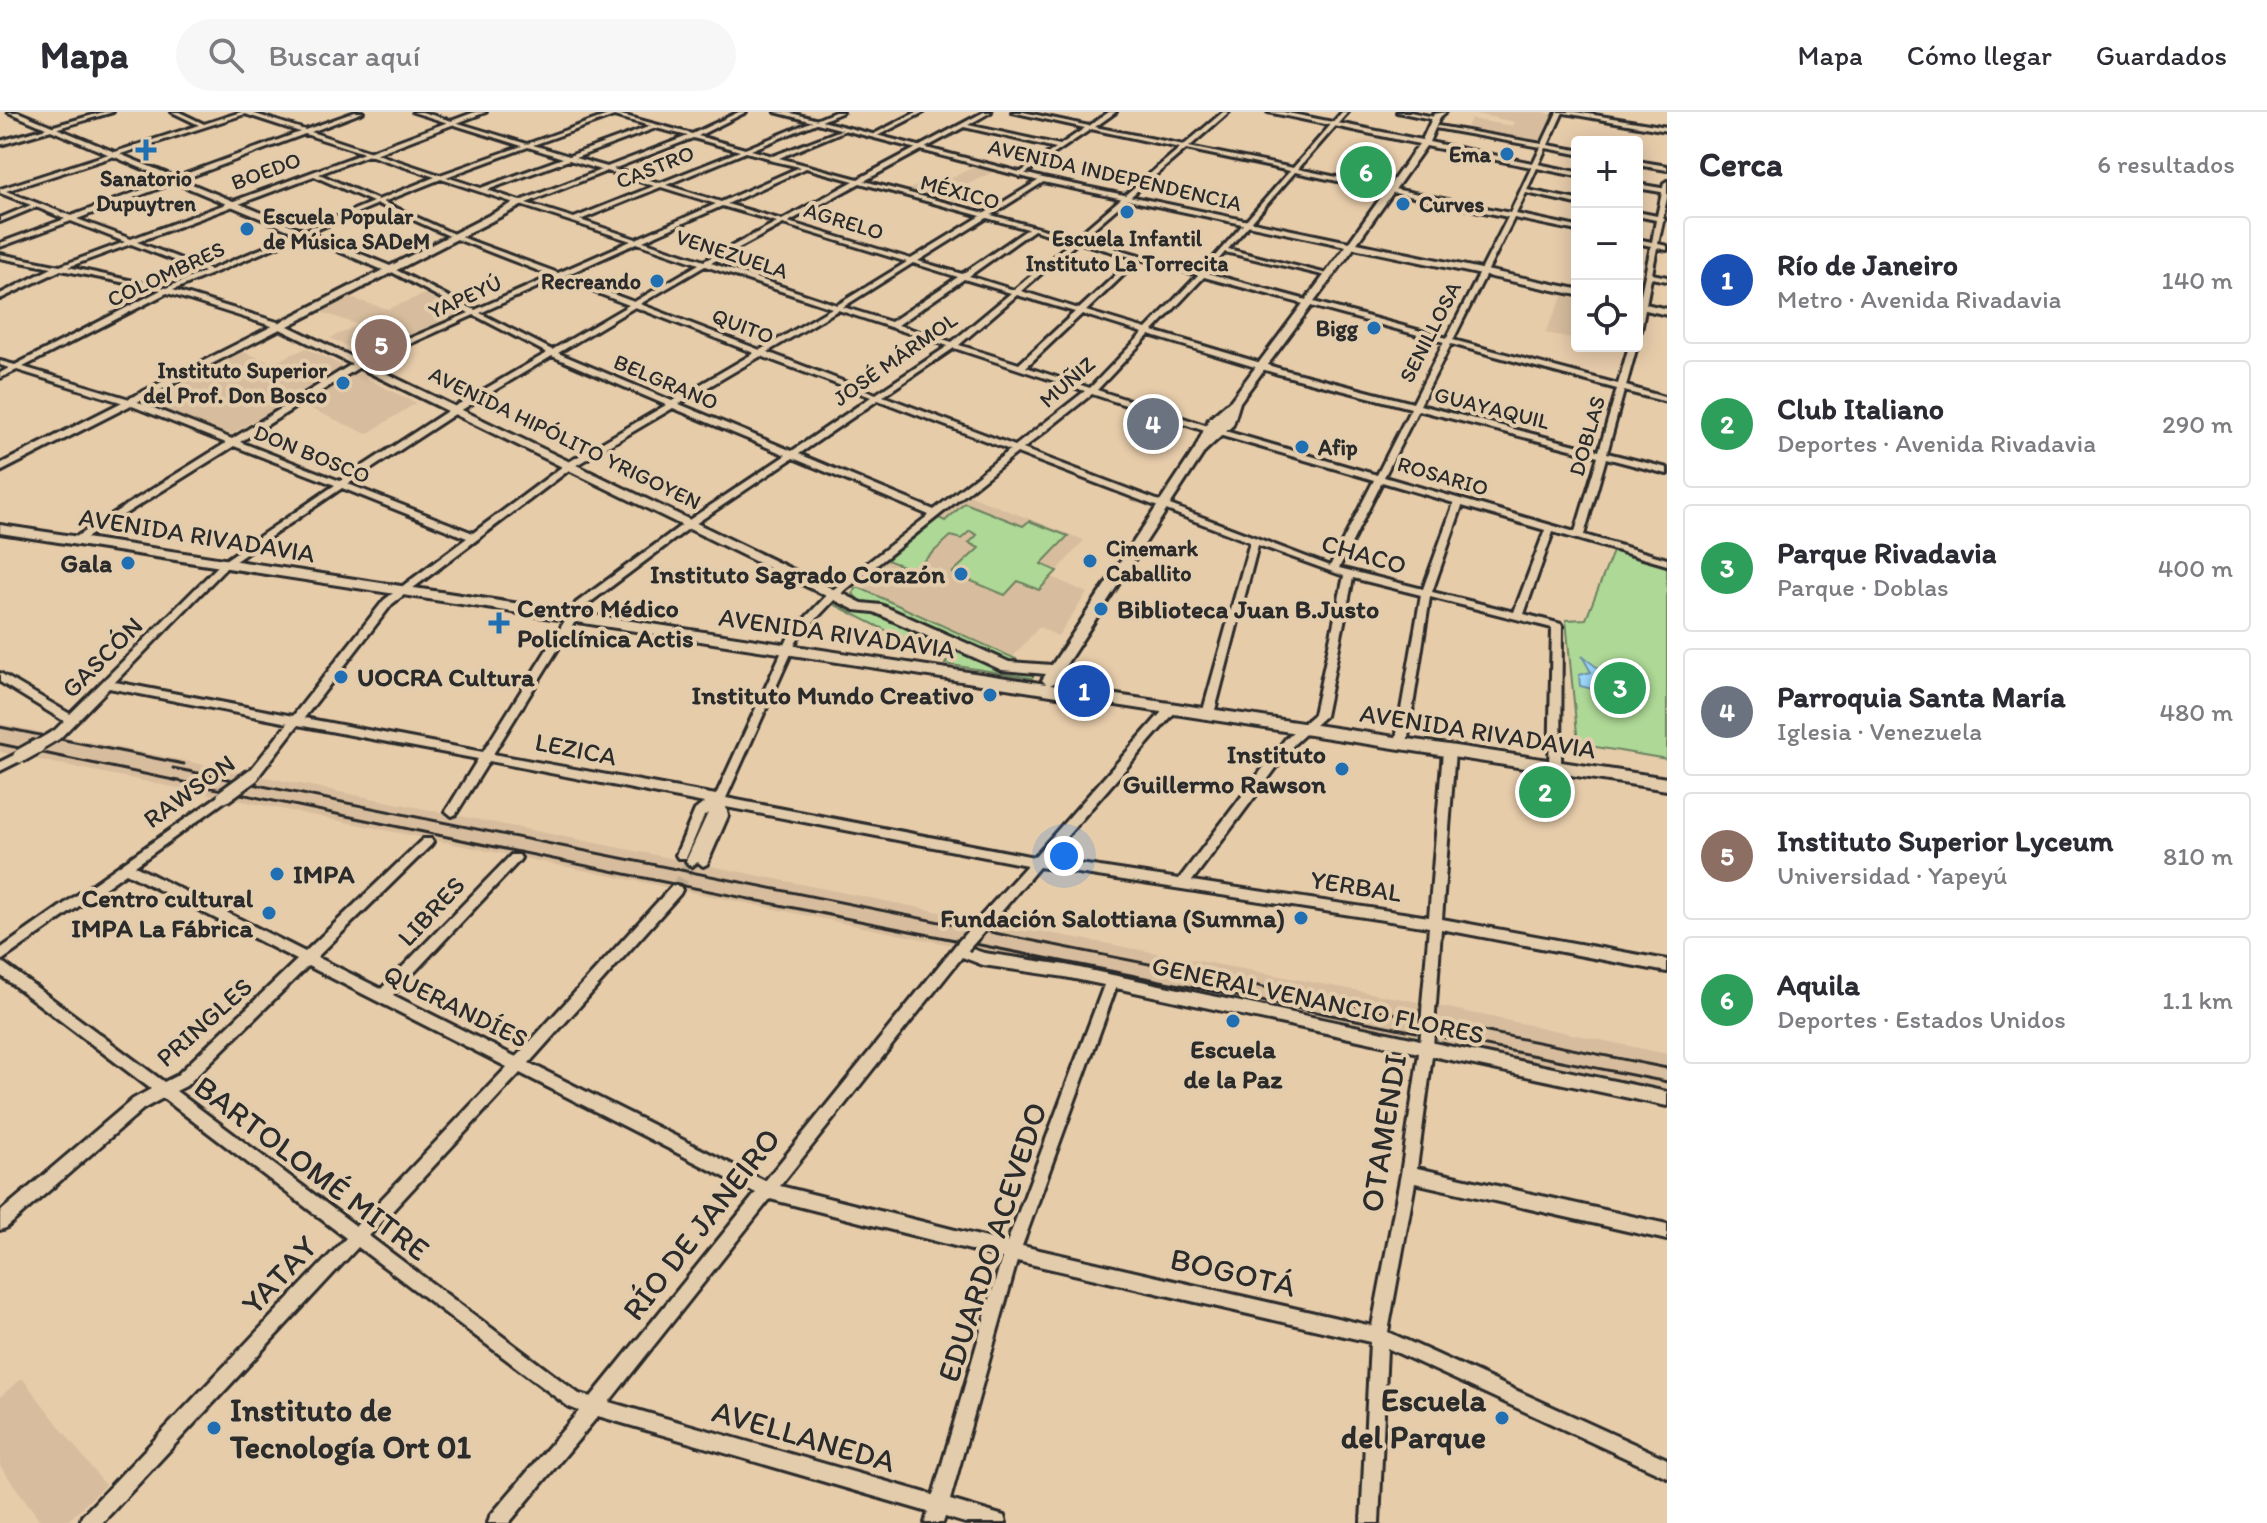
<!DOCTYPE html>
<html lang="es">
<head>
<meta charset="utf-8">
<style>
  :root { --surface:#fff; --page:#f7f7f7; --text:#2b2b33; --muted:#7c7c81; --line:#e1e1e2; --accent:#1f6fb2 }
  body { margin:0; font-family:Itim,sans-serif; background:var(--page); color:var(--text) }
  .controls { position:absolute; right:24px; top:24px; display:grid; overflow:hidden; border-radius:8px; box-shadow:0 4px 20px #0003 }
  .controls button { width:72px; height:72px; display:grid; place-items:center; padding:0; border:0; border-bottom:2px solid var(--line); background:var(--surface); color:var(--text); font:40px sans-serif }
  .you { position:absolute; left:1064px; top:744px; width:28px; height:28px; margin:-20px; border:6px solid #fff; border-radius:50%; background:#1a73e8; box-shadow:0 0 0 12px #1a73e833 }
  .badge { display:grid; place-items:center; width:52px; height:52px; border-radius:50%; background:var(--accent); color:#fff; font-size:26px; font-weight:700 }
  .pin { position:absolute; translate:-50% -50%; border:4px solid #fff; box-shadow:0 2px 8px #0006 }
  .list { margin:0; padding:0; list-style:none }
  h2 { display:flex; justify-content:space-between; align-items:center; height:104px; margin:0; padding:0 32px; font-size:34px }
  h2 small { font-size:26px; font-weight:400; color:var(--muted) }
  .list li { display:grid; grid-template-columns:52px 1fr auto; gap:24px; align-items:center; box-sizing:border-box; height:128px; margin:0 16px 16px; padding:0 16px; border:2px solid var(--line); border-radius:8px }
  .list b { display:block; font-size:30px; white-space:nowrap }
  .list p { margin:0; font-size:26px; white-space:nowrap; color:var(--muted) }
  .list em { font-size:26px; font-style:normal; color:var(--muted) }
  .icon { flex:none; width:44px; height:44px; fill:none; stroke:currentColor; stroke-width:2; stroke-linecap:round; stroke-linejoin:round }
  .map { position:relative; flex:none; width:1667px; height:1411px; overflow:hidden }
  header { display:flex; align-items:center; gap:48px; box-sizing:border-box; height:112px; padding:0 40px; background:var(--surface); border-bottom:2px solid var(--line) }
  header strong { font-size:38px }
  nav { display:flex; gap:44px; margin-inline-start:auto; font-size:28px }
  .search { width:560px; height:72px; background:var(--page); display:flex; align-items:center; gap:20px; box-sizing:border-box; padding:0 28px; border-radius:44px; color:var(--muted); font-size:30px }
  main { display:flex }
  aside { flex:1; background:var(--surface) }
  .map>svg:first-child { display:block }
</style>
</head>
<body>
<header>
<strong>Mapa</strong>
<div class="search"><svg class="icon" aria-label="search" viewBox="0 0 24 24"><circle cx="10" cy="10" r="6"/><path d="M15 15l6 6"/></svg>Buscar aquí</div>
<nav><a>Mapa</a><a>Cómo llegar</a><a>Guardados</a></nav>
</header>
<main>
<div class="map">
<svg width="1667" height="1411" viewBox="0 0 1667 1411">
  <rect width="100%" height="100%" fill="#e7ccaa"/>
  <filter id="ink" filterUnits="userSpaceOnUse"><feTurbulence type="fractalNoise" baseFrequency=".0125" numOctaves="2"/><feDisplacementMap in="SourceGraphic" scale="16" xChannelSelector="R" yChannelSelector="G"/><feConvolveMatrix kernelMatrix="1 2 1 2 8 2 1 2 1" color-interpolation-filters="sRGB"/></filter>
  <g filter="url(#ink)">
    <!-- built -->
    <g fill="#d7bd9d">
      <polygon points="1466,0 1543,0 1555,3 1542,30 1537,30 1465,18 1471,7 1513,14 1515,10"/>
      <polygon points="974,55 993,60 964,74 975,78 948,91 903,80 936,65 947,68"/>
      <polygon points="425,182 461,202 366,243 330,226 359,213 321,200 350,186 388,197"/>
      <polygon points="1563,184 1577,187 1577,227 1545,221"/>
      <polygon points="306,236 345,255 230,323 146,291 241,239 273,251"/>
      <polygon points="355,261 416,291 367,322 300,292"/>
      <polygon points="968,383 1084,428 1052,465 1087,481 1058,524 1039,515 1012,546 858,475 858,470"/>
      <polygon points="0,612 970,806 1429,892 1667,942 1667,978 0,640"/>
      <polygon points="22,1266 105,1373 66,1411 42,1411 0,1354 0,1285"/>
    </g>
    <!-- green -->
    <g fill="#aed896" stroke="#6c8260" stroke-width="2">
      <polygon points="965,391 1023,414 1029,409 1068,424 1041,452 1057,459 1039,478 1018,469 1005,483 952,461 979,436 969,431 977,423 970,419 961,427 951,424 909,462 902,459 905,455 887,448 939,406 945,409"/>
      <polygon points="1614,437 1667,453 1667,647 1578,632 1566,508 1586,507"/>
      <polygon points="857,476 860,476 1016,547 1010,554 857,487 853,481"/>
      <polygon points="836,488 873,500 931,527 933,532 927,539 831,491"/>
      <polygon points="950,533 994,553 1035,562 1032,566 945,552 950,544"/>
    </g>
    <!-- water -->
    <polygon fill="#9bd6fb" stroke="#6e92a8" stroke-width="2" points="1582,544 1614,568 1618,579 1609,581 1580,574 1579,563 1591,560"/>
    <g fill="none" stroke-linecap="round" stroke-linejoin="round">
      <!-- minor-tunnel -->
      <polyline stroke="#c1ac91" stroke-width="13" stroke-dasharray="13 6" stroke-linecap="butt" points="676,778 692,749"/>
      <!-- minor casing -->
      <g stroke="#2b2b2b" stroke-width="6">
        <g id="minor">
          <polygon points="104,0 113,0 0,33 0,29"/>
          <path d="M172,0H179L204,12L241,0H249L305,18L355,0H363L311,20L440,63L522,34L413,0H422L527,32L608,3L601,0H610L692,22L739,0H746L698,24L745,37L835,0H843L751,38L773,44L846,16V18L779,46L858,67L984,0H991L968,13L1060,33L1085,16L1012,0H1023L1089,14L1109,0H1116L1095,15L1184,33L1223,0H1229L1189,35L1293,56L1342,0H1348L1298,57L1510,101L1541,35L1435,16L1438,14L1542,32L1557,0H1563L1548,33L1577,38V42L1546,36L1527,78L1577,88V92L1526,81L1516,102L1577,115V119L1514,106L1453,228L1618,272L1629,234H1637L1626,274L1667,286V290L1624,279L1607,341L1667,356V362L1606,346L1584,423L1667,447V453L1553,420L1524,502L1561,512L1562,514L1561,657L1555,661L1549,657L1552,516L1430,485L1407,632L1401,636L1395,632L1421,483L1353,466L1325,604L1294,632L1192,769L1429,805L1443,639L1449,635L1455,639L1442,807L1667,848V860L1441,817L1436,892L1434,896L1429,898L1424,896L1422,892L1429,815L1039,755L990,813L985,814L980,813L979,809L980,805L1027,753L726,695L728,704L707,752L703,754L698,750L692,754L688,752L686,749L708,701L704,704L686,746H678L676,743L695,698L704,691L489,649L456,702L452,704L446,699L478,647L298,613L257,666H249L247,663L249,660L288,611L109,576L60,626H52L50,623L64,609L0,570V561L70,602L222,450L335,373L234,334L80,430H74V426L226,331L127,292L17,258L0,266V261L9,256L0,253V249L15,253L161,178L61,158L0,187V182L52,156L0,146V142L60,154L125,130L71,109L0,135V131L65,107L36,95L0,110V106L31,93L0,81V77L199,13ZM245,2L300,20L71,104L6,79ZM614,4L651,14L569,44L533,33ZM964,15L1056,36L1018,62L1020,65L1091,17L1180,36L1075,126L991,103L1045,69V67H1041L985,101L864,69ZM656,16L688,24L607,55L575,46ZM305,22L364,41L131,127L77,107ZM693,26L740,39L660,71L613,57ZM528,35L563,46L481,76L446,65ZM1186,37L1290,59L1201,160L1081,127ZM746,40L769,46V48L800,55L721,90L666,73ZM369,43L435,65L378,88L319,62ZM569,48L601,58L520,89L487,78ZM806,56L854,69L782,108L727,92ZM607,59L654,74L574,106L526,91ZM1295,60L1508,105L1447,226L1207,161L1225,140L1331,165V163L1228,137ZM314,64L373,90L210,158L137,130ZM441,67L631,129L558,161L458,124L383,90ZM860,71L981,104L911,147L788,110ZM661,75L716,92L636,127L580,108ZM378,92L454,126L552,164L475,198L394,157H390V159L469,201L357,249L232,327L133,288L23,255L167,181L278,216H284V212L173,178ZM722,94L777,110L704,149L643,129ZM987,106L1028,117L962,162L918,149ZM783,112L907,150L837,193L711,151ZM1034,118L1072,129L1014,178L969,164ZM1078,130L1134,146L1079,197L1021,179ZM637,131L699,152L634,190L564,164ZM131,132L204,160L166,176L68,155ZM1140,147L1198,163L1146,217L1086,199ZM913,151L958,165L891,210L843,195ZM705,154L832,196L760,238L640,192ZM1204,165L1444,230L1413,291L1281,257L1153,219ZM558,166L629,193L552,238L480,201ZM964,167L1011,181L952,230L898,213ZM1017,183L1075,200L1019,252L959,233ZM635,195L754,241L672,289L558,241ZM838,198L948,234L876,282L767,240ZM1082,202L1143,221L1090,276L1026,255ZM474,203L547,241L452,296L340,369L240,330L363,253ZM1149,223L1275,261L1411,296L1377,363L1211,315L1097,278ZM1451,232L1617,277L1599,339L1420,293ZM954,236L1085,279L1015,334L883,284ZM552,244L666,293L567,351L473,421L348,372L458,300ZM761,244L871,285L792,339L679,292ZM1092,282L1205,319L1374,368L1330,454L1023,337ZM878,288L1010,338L934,398L799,342ZM673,296L786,343L686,410L576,491L483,640L304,606L392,492L573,355ZM1418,298L1598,344L1575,420L1384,365ZM1017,341L1250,430L1202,602L1204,605H1212L1214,602L1258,433L1344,464L1314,602L1286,626L1179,767L1047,747L1176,599L1177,596L1176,593H1168L1034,745L726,686L798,526L838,484ZM793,346L929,403L830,480L790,522L716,683L493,642L584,495L692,414ZM1382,370L1454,391L1423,477L1339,456ZM342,376L467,426L384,488L293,604L115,570L228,454ZM1462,394L1545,418L1514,500L1432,480Z"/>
          <polygon points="917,0 924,0 875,25 870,24"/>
          <polygon points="1397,0 1410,0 1439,6 1436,8"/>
          <polygon points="1637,49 1667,54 1667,58 1637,53"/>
          <polygon points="1667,69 1667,86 1663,105 1665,107 1663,109 1658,132 1667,134 1667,138 1657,136 1652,162 1667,165 1667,169 1651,166 1641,219 1637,221 1637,201 1651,134 1637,131 1637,127 1652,130 1656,108 1637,104 1637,100 1657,104 1664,71"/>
          <polygon points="20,640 24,641 26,644 24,647 0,659 0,650"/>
          <path d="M224,680L228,681L230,684L228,687L135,754L305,840L423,727H431L433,730L431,733L317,845L381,877L511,743H519L521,746L519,749L393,883L516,945L672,774L676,773L680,774L682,778L680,782L529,951L765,1069L958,830L963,828L968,830L969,836L984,841L1065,853L1421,928L1427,925L1432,927L1434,931L1667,980V994L1432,944L1417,1056L1667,1112V1128L1415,1071L1388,1220L1667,1347V1365L1387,1236L1379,1411H1361L1370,1230L1017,1149L950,1388L997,1402L1004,1404L1006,1411H965L945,1405L943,1411H925L928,1400L598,1304L509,1411H488L490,1404L579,1299L569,1295L358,1135L102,1411H80L82,1404L346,1126L163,986L143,997L6,1116L0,1118V1100L133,987L151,977L0,863V837ZM126,761L297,848L176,964L164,970L1,849ZM962,845L983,853L1065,865L1104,873L1007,1131L780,1074ZM308,854L507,955L356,1114L176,979L186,974ZM1116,876L1419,941L1401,1062L1372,1214L1022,1134ZM520,961L756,1081L591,1285L579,1282L369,1124ZM770,1087L1002,1146L933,1383L609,1290Z"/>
        </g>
      </g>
      <!-- major casing -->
      <g stroke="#2b2b2b" stroke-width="6">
        <g id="major">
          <polygon points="8,0 18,0 390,154 517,89 523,89 523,93 288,214 862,491 881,493 1009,550 1052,553 1195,337 1209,307 1231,288 1346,134 1043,70 775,0 787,0 1043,66 1349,130 1419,32 1268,0 1283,0 1422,28 1434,2 1446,0 1440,5 1429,30 1577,60 1577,64 1426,34 1357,131 1577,177 1577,183 1354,136 1240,290 1233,313 1205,339 1054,571 1050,573 1667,666 1667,678 0,421 0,413 1046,572 1042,568 1046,562 1002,558 874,500 855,498 280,217 0,360 0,352 383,158"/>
          <polygon points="475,0 486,0 370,44 363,42"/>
          <polygon points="1559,0 1576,0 1667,15 1667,19"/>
          <polygon points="1637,72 1667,77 1667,81 1637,76"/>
          <polygon points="1637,190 1667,197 1667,203 1637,196"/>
        </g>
      </g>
      <!-- minor -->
      <use href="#minor" fill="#e2ccac" fill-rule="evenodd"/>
      <!-- major -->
      <use href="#major" fill="#e2ccac" fill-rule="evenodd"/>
      <!-- rail -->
      <g stroke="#2b2b2b" stroke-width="3">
        <polyline points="0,615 184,652"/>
        <polyline points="0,632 659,769 1667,970"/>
        <polyline points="173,656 1667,956"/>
      </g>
      <!-- minor-bridge-far1 casing -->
      <g stroke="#2b2b2b" stroke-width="15" stroke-linecap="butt">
        <polyline id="minor-bridge-far1" points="34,636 56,623"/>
      </g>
      <!-- minor-bridge casing -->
      <g stroke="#2b2b2b" stroke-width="19" stroke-linecap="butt">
        <g id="minor-bridge">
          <polyline points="20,644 38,634"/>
          <polyline points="224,684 253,663"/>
          <polyline points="963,834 985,809"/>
          <polyline points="1427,928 1429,892"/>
        </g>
      </g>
      <!-- minor-bridge-far1 -->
      <use href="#minor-bridge-far1" stroke="#e2ccac" stroke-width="10"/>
      <!-- minor-bridge -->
      <use href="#minor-bridge" stroke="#e2ccac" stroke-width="13"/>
    </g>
  </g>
  <!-- markers -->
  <g fill="#1f6fb2" stroke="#e2ccac" stroke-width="3">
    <path d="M142 26h8v8h8v8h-8v8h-8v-8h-8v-8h8z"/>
    <circle cx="1507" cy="42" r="8"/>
    <circle cx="1403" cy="92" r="8"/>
    <circle cx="1127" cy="100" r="8"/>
    <circle cx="247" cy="117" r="8"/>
    <circle cx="657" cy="169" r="8"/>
    <circle cx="1374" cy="216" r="8"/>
    <circle cx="343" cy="271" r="8"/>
    <circle cx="1302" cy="335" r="8"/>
    <circle cx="1090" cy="449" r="8"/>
    <circle cx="128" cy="451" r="8"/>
    <circle cx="961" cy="462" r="8"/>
    <circle cx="1101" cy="497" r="8"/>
    <path d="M495 499h8v8h8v8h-8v8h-8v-8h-8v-8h8z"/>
    <circle cx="341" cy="565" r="8"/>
    <circle cx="990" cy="583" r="8"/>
    <circle cx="1342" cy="657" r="8"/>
    <circle cx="277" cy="762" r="8"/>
    <circle cx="269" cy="801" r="8"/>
    <circle cx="1301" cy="806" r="8"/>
    <circle cx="1233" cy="909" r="8"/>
    <circle cx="1502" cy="1306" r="8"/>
    <circle cx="214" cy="1316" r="8"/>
  </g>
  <g text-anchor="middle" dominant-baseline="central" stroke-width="8" stroke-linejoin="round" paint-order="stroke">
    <!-- far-poi labels -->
    <g font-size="22" font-weight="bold" fill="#2b2b2b" stroke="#e2ccac" text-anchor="end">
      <text x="1491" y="42">Ema</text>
      <text x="146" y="66" text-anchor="middle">Sanatorio<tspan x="146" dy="25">Dupuytren</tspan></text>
      <text x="1419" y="92" text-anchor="start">Curves</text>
      <text x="263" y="104" text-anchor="start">Escuela Popular<tspan x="263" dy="25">de Música SADeM</tspan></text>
      <text x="1127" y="126" text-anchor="middle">Escuela Infantil<tspan x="1127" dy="25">Instituto La Torrecita</tspan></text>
      <text x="641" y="169">Recreando</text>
      <text x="1358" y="216">Bigg</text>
      <text x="327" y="258">Instituto Superior<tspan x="327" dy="25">del Prof. Don Bosco</tspan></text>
      <text x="1318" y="335" text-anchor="start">Afip</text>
      <text x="1106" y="436" text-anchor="start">Cinemark<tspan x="1106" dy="25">Caballito</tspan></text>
    </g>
    <!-- far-street labels -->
    <g font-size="22" fill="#2b2b2b" stroke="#e2ccac">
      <text transform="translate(655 55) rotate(-22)">CASTRO</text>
      <text transform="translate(266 59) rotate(-20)">BOEDO</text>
      <text transform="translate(1115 63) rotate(13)">AVENIDA INDEPENDENCIA</text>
      <text transform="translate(960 80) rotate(15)">MÉXICO</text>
      <text transform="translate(844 109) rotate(17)">AGRELO</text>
      <text transform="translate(732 142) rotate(18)">VENEZUELA</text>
      <text transform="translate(166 162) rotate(-25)">COLOMBRES</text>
      <text transform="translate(465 185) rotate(-24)">YAPEYÚ</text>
      <text transform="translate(743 214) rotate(21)">QUITO</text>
      <text transform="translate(1430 220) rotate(-63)">SENILLOSA</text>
      <text transform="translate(895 247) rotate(-35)">JOSÉ MÁRMOL</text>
      <text transform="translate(666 270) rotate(23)">BELGRANO</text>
      <text transform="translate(1067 270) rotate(-41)">MUÑIZ</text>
      <text transform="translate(1492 296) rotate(14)">GUAYAQUIL</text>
      <text transform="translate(1587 324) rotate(-74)">DOBLAS</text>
      <text transform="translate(565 326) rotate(26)">AVENIDA HIPÓLITO YRIGOYEN</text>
      <text transform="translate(312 342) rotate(22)">DON BOSCO</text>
      <text transform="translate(1443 364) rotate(16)">ROSARIO</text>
    </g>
    <!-- street labels -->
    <g font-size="26" fill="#2b2b2b" stroke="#e2ccac">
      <text transform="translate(197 423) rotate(9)">AVENIDA RIVADAVIA</text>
      <text transform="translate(1364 442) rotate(16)">CHACO</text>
      <text transform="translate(837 521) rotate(8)">AVENIDA RIVADAVIA</text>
      <text transform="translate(102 545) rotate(-45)">GASCÓN</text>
      <text transform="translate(1478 619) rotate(9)">AVENIDA RIVADAVIA</text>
      <text transform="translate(576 637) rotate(11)">LEZICA</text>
      <text transform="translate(189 679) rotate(-36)">RAWSON</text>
      <text transform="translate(1356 774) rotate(9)">YERBAL</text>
      <text transform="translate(431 799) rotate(-47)">LIBRES</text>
      <text transform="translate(1318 888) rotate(12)">GENERAL VENANCIO FLORES</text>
      <text transform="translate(456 894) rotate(26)">QUERANDÍES</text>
      <text transform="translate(204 910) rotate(-42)">PRINGLES</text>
    </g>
    <!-- poi labels -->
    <g font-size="26" font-weight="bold" fill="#2b2b2b" stroke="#e2ccac" text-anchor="end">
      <text x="112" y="451">Gala</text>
      <text x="945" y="462">Instituto Sagrado Corazón</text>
      <text x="517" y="496" text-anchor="start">Centro Médico<tspan x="517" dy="30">Policlínica Actis</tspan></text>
      <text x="1117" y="497" text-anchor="start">Biblioteca Juan B.Justo</text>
      <text x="357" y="565" text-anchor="start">UOCRA Cultura</text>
      <text x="974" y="583">Instituto Mundo Creativo</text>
      <text x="1326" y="642">Instituto<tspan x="1326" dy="30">Guillermo Rawson</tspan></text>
      <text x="293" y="762" text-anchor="start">IMPA</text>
      <text x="253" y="786">Centro cultural<tspan x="253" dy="30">IMPA La Fábrica</tspan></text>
      <text x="1285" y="806">Fundación Salottiana (Summa)</text>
      <text x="1233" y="937" text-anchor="middle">Escuela<tspan x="1233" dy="30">de la Paz</tspan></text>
    </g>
    <!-- near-street labels -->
    <g font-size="32" fill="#2b2b2b" stroke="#e2ccac">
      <text transform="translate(1383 1021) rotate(-81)">OTAMENDI</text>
      <text transform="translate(312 1056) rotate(37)">BARTOLOMÉ MITRE</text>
      <text transform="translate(701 1112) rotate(-52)">RÍO DE JANEIRO</text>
      <text transform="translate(992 1130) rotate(-72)">EDUARDO ACEVEDO</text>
      <text transform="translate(1233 1160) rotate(13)">BOGOTÁ</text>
      <text transform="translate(279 1163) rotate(-47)">YATAY</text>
      <text transform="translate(804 1324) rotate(16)">AVELLANEDA</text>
    </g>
    <!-- near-poi labels -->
    <g font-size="32" font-weight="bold" fill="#2b2b2b" stroke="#e2ccac" text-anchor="end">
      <text x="1486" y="1288">Escuela<tspan x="1486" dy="37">del Parque</tspan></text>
      <text x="230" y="1298" text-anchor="start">Instituto de<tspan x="230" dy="37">Tecnología Ort 01</tspan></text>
    </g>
  </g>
</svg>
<div class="controls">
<button>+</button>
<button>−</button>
<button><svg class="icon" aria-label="locate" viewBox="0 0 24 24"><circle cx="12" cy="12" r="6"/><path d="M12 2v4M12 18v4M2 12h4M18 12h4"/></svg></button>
</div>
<div class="you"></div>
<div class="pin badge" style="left:1084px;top:579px;background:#1a4fb4">1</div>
<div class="pin badge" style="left:1545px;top:680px;background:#2e9e5b">2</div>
<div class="pin badge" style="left:1620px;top:576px;background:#2e9e5b">3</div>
<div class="pin badge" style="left:1153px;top:312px;background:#6b7280">4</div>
<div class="pin badge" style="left:381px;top:233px;background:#8d6e63">5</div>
<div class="pin badge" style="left:1366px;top:60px;background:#2e9e5b">6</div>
</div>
<aside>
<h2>Cerca<small>6 resultados</small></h2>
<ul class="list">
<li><span class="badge" style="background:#1a4fb4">1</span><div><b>Río de Janeiro</b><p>Metro · Avenida Rivadavia</p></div><em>140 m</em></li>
<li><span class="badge" style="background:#2e9e5b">2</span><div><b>Club Italiano</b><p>Deportes · Avenida Rivadavia</p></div><em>290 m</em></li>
<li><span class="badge" style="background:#2e9e5b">3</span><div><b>Parque Rivadavia</b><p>Parque · Doblas</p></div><em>400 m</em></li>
<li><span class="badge" style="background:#6b7280">4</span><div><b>Parroquia Santa María</b><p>Iglesia · Venezuela</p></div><em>480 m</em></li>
<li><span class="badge" style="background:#8d6e63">5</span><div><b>Instituto Superior Lyceum</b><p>Universidad · Yapeyú</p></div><em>810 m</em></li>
<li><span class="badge" style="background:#2e9e5b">6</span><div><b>Aquila</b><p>Deportes · Estados Unidos</p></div><em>1.1 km</em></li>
</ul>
</aside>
</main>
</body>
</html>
